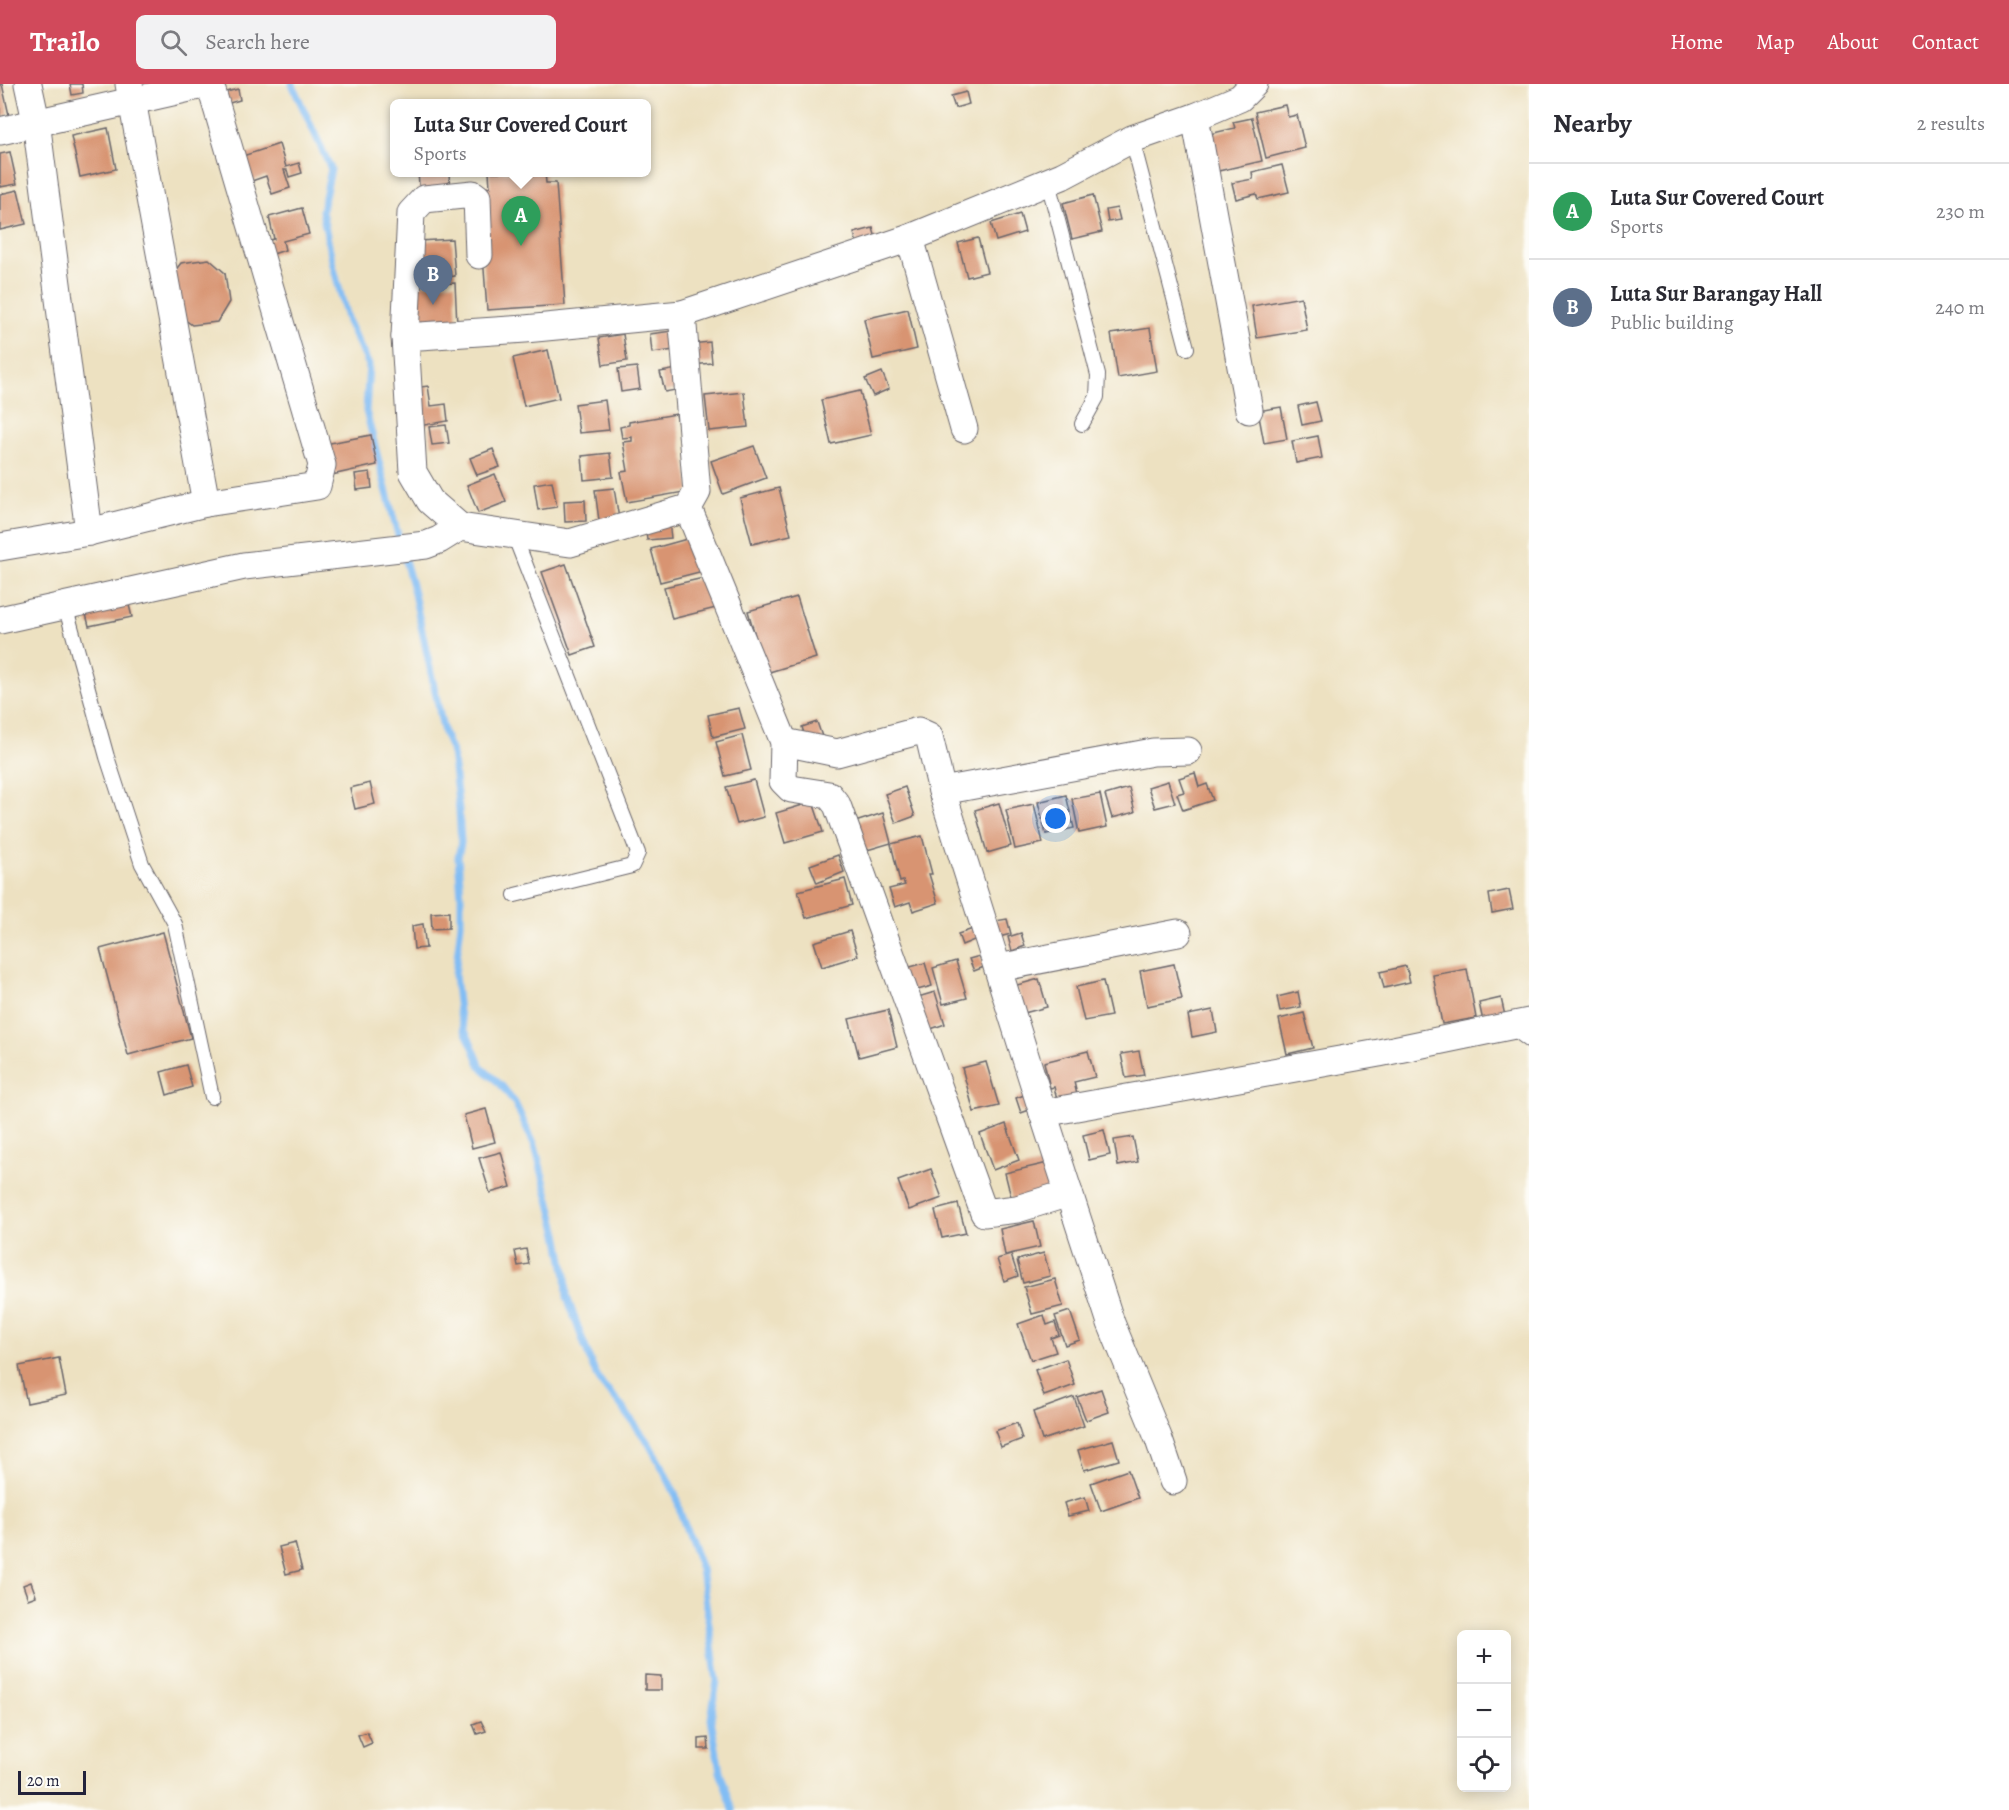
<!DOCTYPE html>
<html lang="en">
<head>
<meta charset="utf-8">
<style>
  :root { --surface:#fff; --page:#f2f2f3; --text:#2b2b33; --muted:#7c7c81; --line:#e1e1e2; --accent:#d1495b }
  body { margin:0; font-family:Alegreya,serif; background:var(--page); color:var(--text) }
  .controls { position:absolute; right:18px; bottom:18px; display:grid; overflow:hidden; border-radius:9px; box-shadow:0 3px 15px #0003 }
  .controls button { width:54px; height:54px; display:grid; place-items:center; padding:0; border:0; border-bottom:2px solid var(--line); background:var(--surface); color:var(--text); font:30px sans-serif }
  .scale { position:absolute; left:18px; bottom:15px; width:68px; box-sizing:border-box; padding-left:6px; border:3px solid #22223b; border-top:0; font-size:16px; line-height:21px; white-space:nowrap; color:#22223b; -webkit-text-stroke:4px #fdfcf7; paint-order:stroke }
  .you { position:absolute; left:1056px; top:735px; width:21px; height:21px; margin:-15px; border:4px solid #fff; border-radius:50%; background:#1a73e8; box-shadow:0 0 0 9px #1a73e833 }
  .badge { display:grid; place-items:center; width:39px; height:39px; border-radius:50%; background:var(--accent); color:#fff; font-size:20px; font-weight:700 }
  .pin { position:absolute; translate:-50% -50px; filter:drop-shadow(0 2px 3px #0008) }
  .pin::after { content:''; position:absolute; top:32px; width:21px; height:18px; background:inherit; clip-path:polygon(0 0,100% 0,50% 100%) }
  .popup { position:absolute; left:390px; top:15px; width:261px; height:78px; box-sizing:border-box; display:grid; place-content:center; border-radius:9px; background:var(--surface); filter:drop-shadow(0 2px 4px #0005); font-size:20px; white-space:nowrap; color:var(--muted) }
  .popup b { font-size:22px; color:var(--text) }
  .popup::after { content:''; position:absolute; left:50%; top:100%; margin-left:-12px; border:12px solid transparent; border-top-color:var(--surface) }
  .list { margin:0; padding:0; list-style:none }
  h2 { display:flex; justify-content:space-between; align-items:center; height:78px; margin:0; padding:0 24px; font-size:26px }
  h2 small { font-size:20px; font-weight:400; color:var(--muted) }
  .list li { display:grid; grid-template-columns:39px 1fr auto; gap:18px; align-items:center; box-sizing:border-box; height:96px; padding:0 24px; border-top:2px solid var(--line) }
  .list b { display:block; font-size:22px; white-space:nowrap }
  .list p { margin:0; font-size:20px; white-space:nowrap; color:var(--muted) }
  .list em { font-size:20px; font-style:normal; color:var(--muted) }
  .icon { flex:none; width:33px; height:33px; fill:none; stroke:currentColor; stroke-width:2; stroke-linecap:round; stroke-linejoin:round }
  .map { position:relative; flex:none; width:1529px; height:1726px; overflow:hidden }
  header { display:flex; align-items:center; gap:36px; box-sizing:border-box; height:84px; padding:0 30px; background:var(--accent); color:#fff }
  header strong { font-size:28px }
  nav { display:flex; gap:33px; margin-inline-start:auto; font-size:21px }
  .search { width:420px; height:54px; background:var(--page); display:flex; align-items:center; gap:15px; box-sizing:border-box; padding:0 21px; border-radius:9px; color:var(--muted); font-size:22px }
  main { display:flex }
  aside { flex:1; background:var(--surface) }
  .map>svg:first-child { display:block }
</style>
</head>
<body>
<header>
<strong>Trailo</strong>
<div class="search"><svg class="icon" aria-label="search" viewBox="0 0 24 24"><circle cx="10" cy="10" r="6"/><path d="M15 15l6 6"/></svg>Search here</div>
<nav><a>Home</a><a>Map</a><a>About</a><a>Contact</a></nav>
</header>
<main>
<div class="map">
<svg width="1529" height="1726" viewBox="0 0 1529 1726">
  <rect width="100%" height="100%" fill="#fdfcf7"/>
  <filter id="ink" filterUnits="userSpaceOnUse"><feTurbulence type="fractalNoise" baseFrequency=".0167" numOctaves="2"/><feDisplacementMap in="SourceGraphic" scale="12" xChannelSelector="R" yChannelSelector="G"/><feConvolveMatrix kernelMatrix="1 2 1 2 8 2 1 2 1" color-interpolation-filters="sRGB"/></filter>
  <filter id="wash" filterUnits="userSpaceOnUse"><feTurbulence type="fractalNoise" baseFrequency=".008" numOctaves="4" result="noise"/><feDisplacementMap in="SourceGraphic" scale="24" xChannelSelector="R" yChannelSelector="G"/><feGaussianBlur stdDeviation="1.35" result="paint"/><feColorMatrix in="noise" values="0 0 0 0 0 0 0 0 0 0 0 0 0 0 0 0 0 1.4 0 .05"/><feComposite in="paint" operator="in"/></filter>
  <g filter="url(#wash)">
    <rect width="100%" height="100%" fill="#ede1c1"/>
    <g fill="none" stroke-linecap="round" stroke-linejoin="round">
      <!-- stream -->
      <g stroke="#82bdf4" stroke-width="7">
        <polyline points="292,0 331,85 322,127 333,181 348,238 369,281 366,327 400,459"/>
        <polyline points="403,469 413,505 444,649 452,668 459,726 461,759 458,773 461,812 461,839 455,891 459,928 464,945 472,961 481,983 501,1001 515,1019 535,1062 558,1150 566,1192 567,1213 593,1284 603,1302 617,1316 649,1360 663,1385 677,1414 680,1428 701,1485 717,1597 711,1635 720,1687 733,1726"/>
      </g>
    </g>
    <g id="blocks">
      <!-- building -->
      <g fill="#d89472">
        <polygon points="0,0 2,0 9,31 0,33"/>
        <polygon points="70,0 82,0 83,9 72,11"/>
        <polygon points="238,5 240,16 226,20 223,9"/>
        <polygon points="966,8 969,20 955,24 951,12"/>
        <polygon points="1285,21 1288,33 1297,31 1305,64 1266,74 1255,28"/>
        <polygon points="1252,34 1262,77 1214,88 1205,51 1235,44 1233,38"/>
        <polygon points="108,44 116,85 80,93 71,52"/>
        <polygon points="279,60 286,83 299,79 302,89 289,93 287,86 284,86 290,104 272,110 266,92 249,98 240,73"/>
        <polygon points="10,68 17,100 0,103 0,70"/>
        <polygon points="1282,81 1289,108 1258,115 1256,110 1236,115 1232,99 1253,95 1252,88"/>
        <polygon points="449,88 450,109 420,111 418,89"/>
        <polygon points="489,88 545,88 546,99 556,99 565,221 487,226 478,104 490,103"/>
        <polygon points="18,106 26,140 0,146 0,110"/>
        <polygon points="1093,111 1102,148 1072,155 1063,119"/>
        <polygon points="302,124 309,150 283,157 285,166 270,171 266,157 274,155 269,133"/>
        <polygon points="1117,124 1120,136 1108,138 1106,126"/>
        <polygon points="1020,130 1025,148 996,157 991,139"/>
        <polygon points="873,144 877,158 858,164 854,149"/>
        <polygon points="978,154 987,188 967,193 958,159"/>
        <polygon points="452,155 455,192 422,195 419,157"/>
        <polygon points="209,175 225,189 229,218 217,238 192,241 171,225 168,196 181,179"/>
        <polygon points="455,199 457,241 410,244 409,201"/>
        <polygon points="1301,213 1307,246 1257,254 1252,222"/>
        <polygon points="908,225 917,265 873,275 864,235"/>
        <polygon points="1150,244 1157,287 1118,294 1111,250"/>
        <polygon points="672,247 674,266 652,269 650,250"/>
        <polygon points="623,250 627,277 603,281 599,254"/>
        <polygon points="710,258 712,279 692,281 690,260"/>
        <polygon points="548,266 559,314 524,322 513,274"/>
        <polygon points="637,283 640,305 621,308 618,285"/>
        <polygon points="677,285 681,305 665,308 660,288"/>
        <polygon points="882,288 889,305 873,312 865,295"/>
        <polygon points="428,302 431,322 446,320 448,337 419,342 414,304"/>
        <polygon points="860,307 871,351 831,360 821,316"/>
        <polygon points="744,308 748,343 709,347 705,312"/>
        <polygon points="605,316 609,346 579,349 575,320"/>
        <polygon points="1316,318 1321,337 1302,341 1298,322"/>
        <polygon points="1281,323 1287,355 1264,359 1258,327"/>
        <polygon points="676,330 690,407 627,418 621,388 628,387 623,358 632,357 632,353 622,354 620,343 629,341 629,338"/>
        <polygon points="446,341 449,359 432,361 429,343"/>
        <polygon points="371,351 377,381 327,392 320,361"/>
        <polygon points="1318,352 1322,374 1296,379 1292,357"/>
        <polygon points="754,362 766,394 723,410 711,377"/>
        <polygon points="493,365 500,383 477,391 470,374"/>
        <polygon points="610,369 613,393 584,396 582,372"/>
        <polygon points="370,388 372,404 357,406 355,390"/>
        <polygon points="495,390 506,418 478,429 467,401"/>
        <polygon points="552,397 557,423 538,426 534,400"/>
        <polygon points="614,404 620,441 600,444 595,406"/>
        <polygon points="779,404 791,451 752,460 740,414"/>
        <polygon points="585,416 586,437 565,438 564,417"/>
        <polygon points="669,438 671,454 647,456 645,441"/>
        <polygon points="694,453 703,487 660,498 651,465"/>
        <polygon points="566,480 595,563 572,571 542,488"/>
        <polygon points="708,493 716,524 672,535 664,503"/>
        <polygon points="797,513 816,574 766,589 748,527"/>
        <polygon points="128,517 132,533 89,542 85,526"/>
        <polygon points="739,624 745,645 713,653 708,631"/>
        <polygon points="817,638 827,667 811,672 802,643"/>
        <polygon points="742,651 751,686 725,692 716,658"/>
        <polygon points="1195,689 1199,703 1207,700 1213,716 1183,726 1177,710 1184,708 1179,694"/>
        <polygon points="754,696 764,733 737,740 726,703"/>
        <polygon points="1168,697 1175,719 1155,724 1148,703"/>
        <polygon points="370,699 375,720 355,725 350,704"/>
        <polygon points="905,703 915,732 896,739 885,710"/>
        <polygon points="1129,704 1135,728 1112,734 1105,711"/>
        <polygon points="1100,710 1107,743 1079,749 1072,715"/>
        <polygon points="1066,711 1074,744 1046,750 1038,718"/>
        <polygon points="813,718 823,748 785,759 776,729"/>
        <polygon points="999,719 1011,762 987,769 975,726"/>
        <polygon points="1034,720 1043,759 1015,765 1006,726"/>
        <polygon points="883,729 891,759 857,769 849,740"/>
        <polygon points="922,752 932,790 929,790 938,819 913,827 910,818 895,823 889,805 905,801 903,797 900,798 891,760"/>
        <polygon points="838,771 844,788 817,799 810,781"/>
        <polygon points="845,795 852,821 806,834 798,807"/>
        <polygon points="1509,806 1513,825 1492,829 1489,810"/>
        <polygon points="449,828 449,844 432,845 431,829"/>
        <polygon points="1007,835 1011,850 999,853 995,837"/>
        <polygon points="423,840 426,864 414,865 412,842"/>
        <polygon points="976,844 979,854 962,861 958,850"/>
        <polygon points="850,847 858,872 822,883 814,858"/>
        <polygon points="163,848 191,954 128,971 100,865"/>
        <polygon points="1021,849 1025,862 1012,867 1008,853"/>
        <polygon points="980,872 984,883 974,887 969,875"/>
        <polygon points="956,877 967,914 943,920 933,884"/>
        <polygon points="925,879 932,902 899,911 892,888"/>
        <polygon points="1174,880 1182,915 1147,922 1140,887"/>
        <polygon points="1406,882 1410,898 1384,904 1380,888"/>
        <polygon points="1467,885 1476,934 1442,940 1433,891"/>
        <polygon points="1039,895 1047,923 1024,929 1017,901"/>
        <polygon points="1103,897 1111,932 1084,937 1076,903"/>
        <polygon points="935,908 945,940 928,946 918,913"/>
        <polygon points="1298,908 1301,923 1280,927 1277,913"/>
        <polygon points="1501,914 1505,932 1483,937 1479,919"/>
        <polygon points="888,926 897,963 859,973 849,935"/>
        <polygon points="1213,926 1217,948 1192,953 1188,931"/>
        <polygon points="1304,929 1313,964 1287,970 1279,935"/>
        <polygon points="1088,967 1095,993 1074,998 1078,1015 1058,1019 1054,1003 1050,1004 1044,978"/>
        <polygon points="1139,967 1144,991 1126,994 1121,970"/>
        <polygon points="986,978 999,1022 974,1028 962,984"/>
        <polygon points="186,981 192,1003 167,1011 161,988"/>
        <polygon points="1027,1010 1032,1025 1021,1029 1016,1014"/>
        <polygon points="486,1025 495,1058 472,1064 464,1031"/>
        <polygon points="1006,1040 1019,1076 993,1086 980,1050"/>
        <polygon points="1104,1046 1110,1071 1089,1076 1083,1051"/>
        <polygon points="1133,1053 1138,1078 1118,1082 1114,1056"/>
        <polygon points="501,1068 511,1103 490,1109 479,1074"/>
        <polygon points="1048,1079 1054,1108 1012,1117 1005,1089"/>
        <polygon points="931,1085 942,1114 909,1126 898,1097"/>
        <polygon points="958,1120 966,1149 942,1154 935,1126"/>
        <polygon points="1034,1137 1040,1163 1005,1171 1000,1145"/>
        <polygon points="526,1165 529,1180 518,1182 515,1167"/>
        <polygon points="1044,1169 1050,1192 1023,1199 1017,1176"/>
        <polygon points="1011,1171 1018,1192 1004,1197 997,1175"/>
        <polygon points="1055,1195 1063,1222 1032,1230 1024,1203"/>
        <polygon points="1070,1227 1080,1256 1065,1261 1055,1232"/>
        <polygon points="1044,1231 1047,1241 1055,1238 1059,1251 1051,1254 1056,1268 1031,1276 1018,1240"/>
        <polygon points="59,1274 66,1311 27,1319 19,1282"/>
        <polygon points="1066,1275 1075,1301 1044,1312 1035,1286"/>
        <polygon points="1101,1305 1109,1328 1086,1336 1077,1313"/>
        <polygon points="1074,1313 1084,1342 1042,1356 1033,1328"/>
        <polygon points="1017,1339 1022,1355 1001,1363 995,1347"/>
        <polygon points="1113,1356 1119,1376 1084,1386 1078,1366"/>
        <polygon points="1128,1386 1138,1414 1101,1427 1091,1399"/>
        <polygon points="1085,1413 1089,1427 1068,1432 1064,1419"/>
        <polygon points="295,1459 302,1486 286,1490 279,1463"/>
        <polygon points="31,1498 36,1512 28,1515 23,1501"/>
        <polygon points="645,1591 661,1592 661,1606 645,1606"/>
        <polygon points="481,1637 486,1647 477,1650 473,1640"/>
        <polygon points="367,1648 372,1659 363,1663 358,1651"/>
        <polygon points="708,1654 709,1665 699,1665 699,1655"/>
      </g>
    </g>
  </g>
  <g filter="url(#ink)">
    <use href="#blocks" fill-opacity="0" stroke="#69656a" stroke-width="1.5"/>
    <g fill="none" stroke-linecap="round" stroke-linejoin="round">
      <!-- service casing -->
      <g stroke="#69656a" stroke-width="16">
        <g id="service">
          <polyline points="1132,55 1187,264"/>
          <polyline points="1048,98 1098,291 1097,313 1082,340"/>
          <polyline points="514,451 638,769 632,782 515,811"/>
          <polyline points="65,521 107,673 142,780 175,840 212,1013"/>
          <polyline points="1510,942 1529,956"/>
        </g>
      </g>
      <!-- minor casing -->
      <g stroke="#69656a" stroke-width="29">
        <g id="minor">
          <polyline points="28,0 36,37 89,448"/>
          <polyline points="129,0 206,419"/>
          <polyline points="1195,33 1249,326"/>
          <polyline points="0,47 207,0"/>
          <polyline points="910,154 964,345"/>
          <polyline points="405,253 525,245 682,230 910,154 1062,92 1132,55 1195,33 1240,14 1254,0"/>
          <polyline points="688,424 784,658 783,697 791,705 829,711 837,721 984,1129 1017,1125 1069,1109"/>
          <polyline points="460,443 430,417 413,388 405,253 411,129 424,115 473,110 477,113 479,171"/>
          <polyline points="0,463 89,448 206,419 317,402 322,381 210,0"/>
          <polyline points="0,536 244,482 426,461 439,456 460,443 570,459 688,424 697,408 682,230"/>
          <polyline points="784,658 837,669 918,647 929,652 942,707 1043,1029 1379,969 1529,938"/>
          <polyline points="942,707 1153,668 1188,667"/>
          <polyline points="998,884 1178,849"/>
          <polyline points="1043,1029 1111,1239 1158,1353 1173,1397"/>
        </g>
      </g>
      <!-- service -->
      <use href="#service" stroke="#fff" stroke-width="14"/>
      <!-- minor -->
      <use href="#minor" stroke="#fff" stroke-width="27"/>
    </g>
  </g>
</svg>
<div class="controls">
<button>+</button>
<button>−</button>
<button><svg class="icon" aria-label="locate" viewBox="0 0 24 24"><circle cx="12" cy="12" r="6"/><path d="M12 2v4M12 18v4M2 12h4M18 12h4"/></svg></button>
</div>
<div class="scale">20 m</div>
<div class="you"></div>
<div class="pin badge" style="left:521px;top:162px;background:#2e9e5b">A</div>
<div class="popup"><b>Luta Sur Covered Court</b>Sports</div>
<div class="pin badge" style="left:433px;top:221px;background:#5c6f8a">B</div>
</div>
<aside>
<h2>Nearby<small>2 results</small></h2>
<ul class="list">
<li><span class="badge" style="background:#2e9e5b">A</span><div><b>Luta Sur Covered Court</b><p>Sports</p></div><em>230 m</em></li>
<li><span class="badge" style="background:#5c6f8a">B</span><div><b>Luta Sur Barangay Hall</b><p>Public building</p></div><em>240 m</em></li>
</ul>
</aside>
</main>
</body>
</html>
